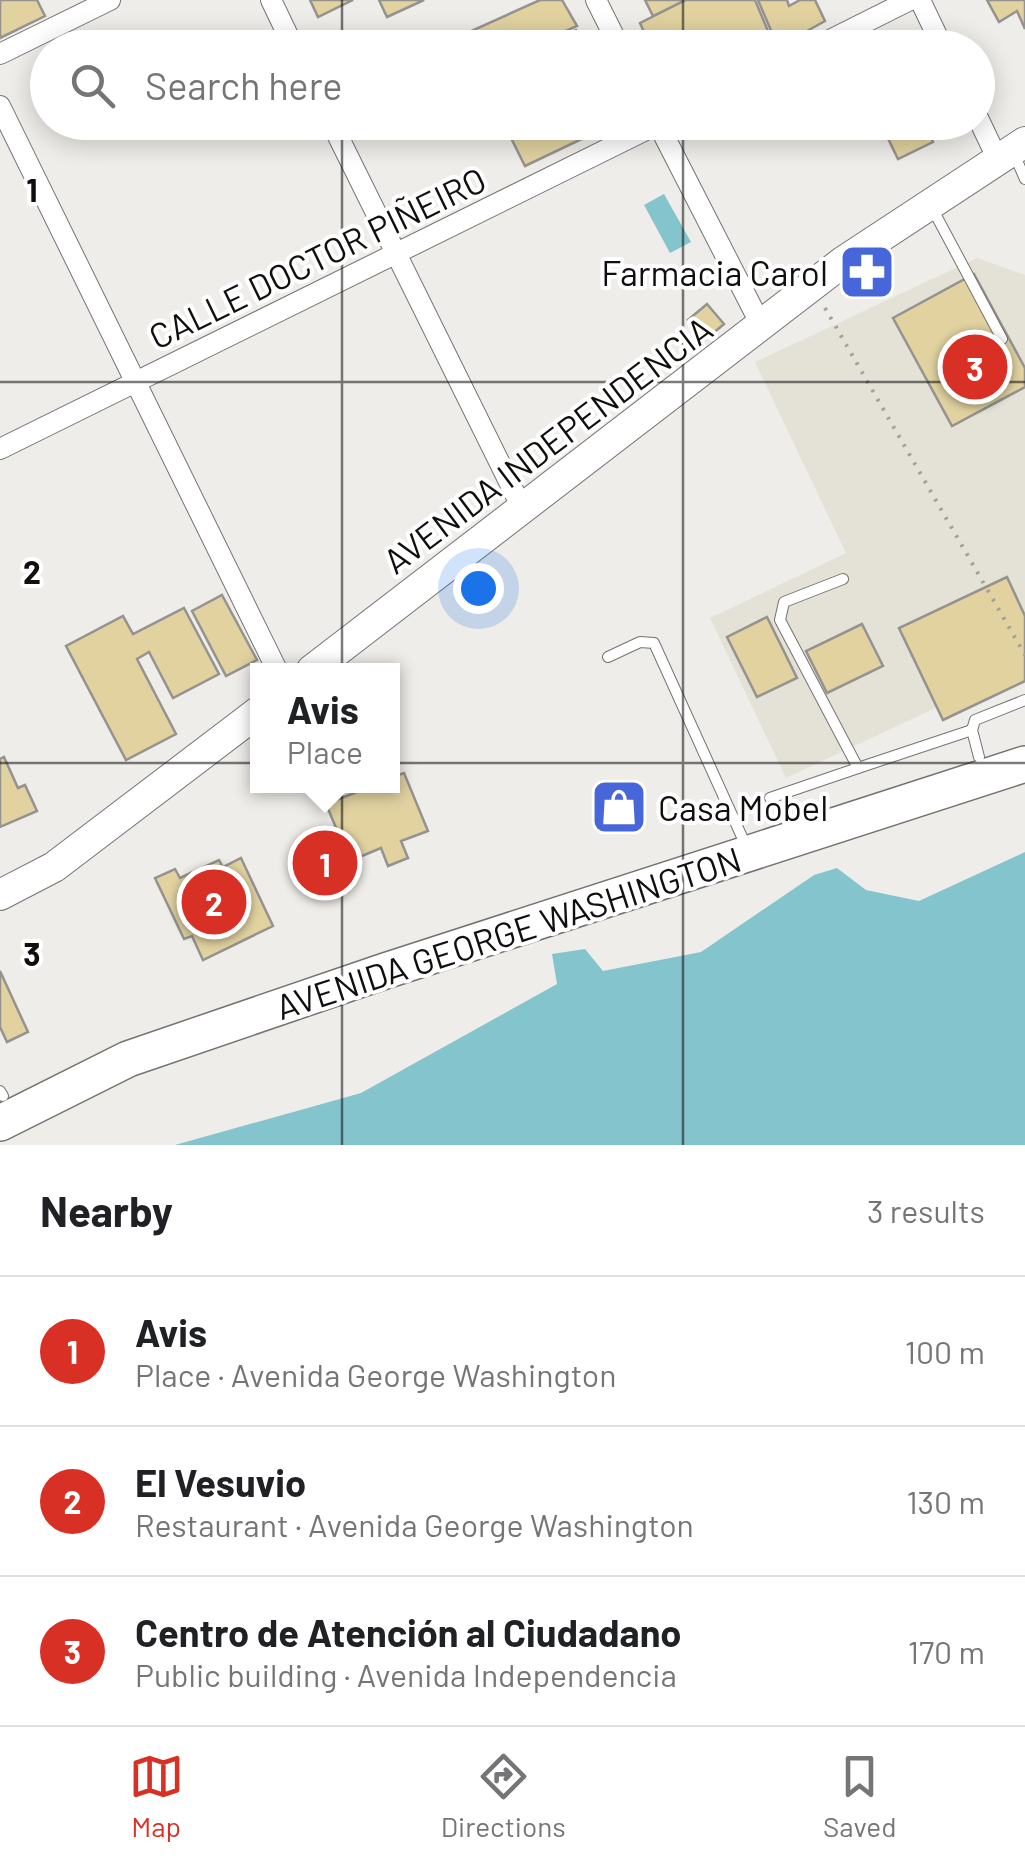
<!DOCTYPE html>
<html lang="en">
<head>
<meta charset="utf-8">
<style>
  :root { --surface:#fff; --page:#f6f6f6; --text:#202124; --muted:#757577; --line:#e0e0e0; --accent:#d93025 }
  body { margin:0; font-family:Barlow,sans-serif; background:var(--page); color:var(--text) }
  .you { position:absolute; left:478px; top:588px; width:35px; height:35px; margin:-25px; border:8px solid #fff; border-radius:50%; background:#1a73e8; box-shadow:0 0 0 15px #1a73e833 }
  .badge { display:grid; place-items:center; width:65px; height:65px; border-radius:50%; background:var(--accent); color:#fff; font-size:32px; font-weight:700 }
  .pin { position:absolute; translate:-50% -50%; border:5px solid #fff; box-shadow:0 2px 10px #0006 }
  .popup { position:absolute; left:250px; top:663px; width:150px; height:130px; box-sizing:border-box; display:grid; place-content:center; border-radius:0px; background:var(--surface); filter:drop-shadow(0 2px 8px #0005); font-size:32px; white-space:nowrap; color:var(--muted) }
  .popup b { font-size:38px; color:var(--text) }
  .popup::after { content:''; position:absolute; left:50%; top:100%; margin-left:-20px; border:20px solid transparent; border-top-color:var(--surface) }
  .list { margin:0; padding:0; list-style:none }
  h2 { display:flex; justify-content:space-between; align-items:center; height:130px; margin:0; padding:0 40px; font-size:42px }
  h2 small { font-size:32px; font-weight:400; color:var(--muted) }
  .list li { display:grid; grid-template-columns:65px 1fr auto; gap:30px; align-items:center; box-sizing:border-box; height:150px; padding:0 40px; border-top:2px solid var(--line) }
  .list b { display:block; font-size:38px; white-space:nowrap }
  .list p { margin:0; font-size:32px; white-space:nowrap; color:var(--muted) }
  .list em { font-size:32px; font-style:normal; color:var(--muted) }
  .icon { flex:none; width:55px; height:55px; fill:none; stroke:currentColor; stroke-width:2; stroke-linecap:round; stroke-linejoin:round }
  .map { position:relative; flex:none; width:1025px; height:1145px; overflow:hidden }
  .search { position:absolute; background:var(--surface); box-shadow:0 5px 25px #0003; left:30px; right:30px; top:30px; height:110px; display:flex; align-items:center; gap:25px; box-sizing:border-box; padding:0 35px; border-radius:55px; color:var(--muted); font-size:38px }
  .sheet { height:580px; background:var(--surface) }
  nav { display:flex; justify-content:space-around; align-items:center; box-sizing:border-box; height:140px; border-top:2px solid var(--line); background:var(--surface); font-size:28px; color:var(--muted) }
  nav a { display:grid; justify-items:center; gap:5px }
  nav .on { color:var(--accent) }
  .map>svg:first-child { display:block }
</style>
</head>
<body>
<div class="map">
<svg width="1025" height="1145" viewBox="0 0 1025 1145">
  <rect width="100%" height="100%" fill="#efede9"/>
  <!-- built -->
  <polygon fill="#e4e1d6" points="977,258 1025,275 1025,666 786,778 710,618 846,553 755,362"/>
  <!-- water -->
  <g fill="#84c5cd">
    <polygon points="664,194 691,242 670,253 644,205"/>
    <polygon points="1025,852 1025,1145 175,1145 361,1093 557,984 552,954 585,949 603,971 701,952 814,875 837,868 866,890 919,901"/>
  </g>
  <!-- building -->
  <g fill="#e1d2a0" stroke="#94938f" stroke-width="2.5">
    <polygon points="0,0 37,0 45,16 0,38"/>
    <polygon points="310,0 353,0 318,17"/>
    <polygon points="379,0 424,0 387,17"/>
    <polygon points="540,0 562,0 577,26 528,48 453,48 449,41"/>
    <polygon points="645,0 686,0 653,16"/>
    <polygon points="686,0 755,0 775,48 651,48 640,23"/>
    <polygon points="758,0 787,0 789,6 800,0 815,0 825,21 778,47"/>
    <polygon points="987,0 1025,0 1025,29 1017,11 999,22"/>
    <polygon points="576,30 586,48 533,48"/>
    <polygon points="503,122 602,122 605,128 525,166"/>
    <polygon points="880,122 923,122 933,142 898,159"/>
    <polygon points="974,274 1025,368 1025,387 952,426 893,318"/>
    <polygon points="707,304 724,324 705,340 688,320"/>
    <polygon points="1007,577 1025,616 1025,681 943,720 899,628"/>
    <polygon points="222,595 257,660 226,676 192,611"/>
    <polygon points="184,608 219,674 173,698 149,652 137,659 176,734 126,760 66,646 123,616 133,634"/>
    <polygon points="767,617 797,678 757,697 727,637"/>
    <polygon points="862,624 883,666 827,693 806,651"/>
    <polygon points="4,757 18,788 25,785 37,811 0,827 0,759"/>
    <polygon points="404,773 428,831 401,841 408,858 388,866 381,848 350,861 326,804 372,786 392,786 392,777"/>
    <polygon points="324,831 346,886 326,894 304,839"/>
    <polygon points="241,858 273,926 203,960 192,936 184,939 155,878 175,869 180,878 219,860 223,867"/>
    <polygon points="0,971 28,1032 7,1042 0,1027"/>
  </g>
  <g fill="none" stroke-linecap="round" stroke-linejoin="round">
    <!-- service casing -->
    <g stroke="#747370" stroke-width="12">
      <g id="service">
        <polyline points="1015,156 1025,179"/>
        <polyline points="931,206 1002,339"/>
        <polyline points="843,579 784,602 780,620 858,768 972,730"/>
        <polyline points="608,657 640,642 654,643 742,837"/>
        <polyline points="979,757 972,730 975,720 1025,700"/>
        <polyline points="770,798 858,768"/>
        <polyline points="0,1091 3,1096"/>
      </g>
    </g>
    <!-- minor casing -->
    <g stroke="#747370" stroke-width="22">
      <g id="minor">
        <polyline points="271,0 294,48"/>
        <polyline points="596,0 620,48"/>
        <polyline points="920,0 943,48"/>
        <polyline points="814,48 910,0"/>
        <polyline points="0,54 110,0"/>
        <polyline points="0,106 277,670"/>
        <polyline points="978,118 998,160"/>
        <polyline points="331,122 523,510"/>
        <polyline points="657,122 762,327"/>
        <polyline points="0,449 662,122"/>
      </g>
    </g>
    <!-- secondary casing -->
    <g stroke="#747370" stroke-width="32">
      <g id="secondary">
        <polyline points="312,670 844,261 1025,142"/>
        <polyline points="0,895 54,867 258,712"/>
      </g>
    </g>
    <!-- trunk casing -->
    <g stroke="#747370" stroke-width="38">
      <polyline id="trunk" points="0,1123 128,1059 385,971 1025,764"/>
    </g>
    <!-- path -->
    <polyline stroke="#a2a09d" stroke-width="4" stroke-dasharray="2.5 8" stroke-linecap="butt" points="825,308 1025,655"/>
    <!-- service -->
    <use href="#service" stroke="#fff" stroke-width="10"/>
    <!-- minor -->
    <use href="#minor" stroke="#fff" stroke-width="20"/>
    <!-- secondary -->
    <use href="#secondary" stroke="#fff" stroke-width="30"/>
    <!-- trunk -->
    <use href="#trunk" stroke="#fff" stroke-width="35"/>
  </g>
  <!-- grid -->
  <path fill="none" stroke="#100f0e" stroke-width="2.5" stroke-opacity="0.55" d="M342,0V48M683,0V48M342,122V1145M683,122V1145M0,382H1025M0,763H1025"/>
  <!-- icons -->
  <defs>
    <g id="pharmacy-square" transform="scale(2.875)"><rect x="-9" y="-9" width="18" height="18" rx="4" fill="#4666d9" stroke="#fff"/><path d="M-2-6h4v4h4v4h-4v4h-4v-4h-4v-4h4Z" fill="#fff"/></g>
    <g id="shop-square" transform="scale(2.875)"><rect x="-9" y="-9" width="18" height="18" rx="4" fill="#4666d9" stroke="#fff"/><path d="M-5-2.5h2.3a2.7 3.5 0 0 1 5.4 0H5L5.5 6h-11ZM-1.5-2.5h3a1.5 2.3 0 0 0-3 0Z" fill="#fff"/></g>
  </defs>
  <g fill-rule="evenodd">
    <use href="#pharmacy-square" x="867" y="272"/>
    <use href="#shop-square" x="619" y="807"/>
  </g>
  <g text-anchor="middle" dominant-baseline="central" stroke-width="8" stroke-linejoin="round" paint-order="stroke">
    <!-- street labels -->
    <g font-size="35" fill="#100f0e" stroke="#fff">
      <text transform="translate(317 257) rotate(-26)">CALLE DOCTOR PIÑEIRO</text>
      <text transform="translate(547 444) rotate(-37)">AVENIDA INDEPENDENCIA</text>
      <text transform="translate(508 932) rotate(-18)">AVENIDA GEORGE WASHINGTON</text>
    </g>
    <!-- poi labels -->
    <g font-size="35" fill="#100f0e" stroke="#fff" text-anchor="end">
      <text x="828" y="272">Farmacia Carol</text>
      <text x="658" y="807" text-anchor="start">Casa Mobel</text>
    </g>
  </g>
  <g font-size="32" text-anchor="middle" font-weight="bold" fill="#100f0e" stroke="#fff" stroke-width="8" stroke-linejoin="round" paint-order="stroke">
    <text x="32" y="202">1</text>
    <text x="32" y="584">2</text>
    <text x="32" y="966">3</text>
  </g>
</svg>
<div class="you"></div>
<div class="pin badge" style="left:325px;top:863px">1</div>
<div class="popup"><b>Avis</b>Place</div>
<div class="pin badge" style="left:214px;top:902px">2</div>
<div class="pin badge" style="left:975px;top:367px">3</div>
<div class="search"><svg class="icon" aria-label="search" viewBox="0 0 24 24"><circle cx="10" cy="10" r="6"/><path d="M15 15l6 6"/></svg>Search here</div>
</div>
<section class="sheet">
<h2>Nearby<small>3 results</small></h2>
<ul class="list">
<li><span class="badge">1</span><div><b>Avis</b><p>Place · Avenida George Washington</p></div><em>100 m</em></li>
<li><span class="badge">2</span><div><b>El Vesuvio</b><p>Restaurant · Avenida George Washington</p></div><em>130 m</em></li>
<li><span class="badge">3</span><div><b>Centro de Atención al Ciudadano</b><p>Public building · Avenida Independencia</p></div><em>170 m</em></li>
</ul>
</section>
<nav>
<a class="on"><svg class="icon" aria-label="map" viewBox="0 0 24 24"><path d="M3 6l6-2 6 2 6-2v14l-6 2-6-2-6 2zM9 4v14M15 6v14"/></svg>Map</a>
<a><svg class="icon" aria-label="directions" viewBox="0 0 24 24"><path d="M12 3l9 9-9 9-9-9zM9 14v-3h6M13 9l2 2-2 2"/></svg>Directions</a>
<a><svg class="icon" aria-label="saved" viewBox="0 0 24 24"><path d="M7 4h10v16l-5-4-5 4z"/></svg>Saved</a>
</nav>
</body>
</html>
